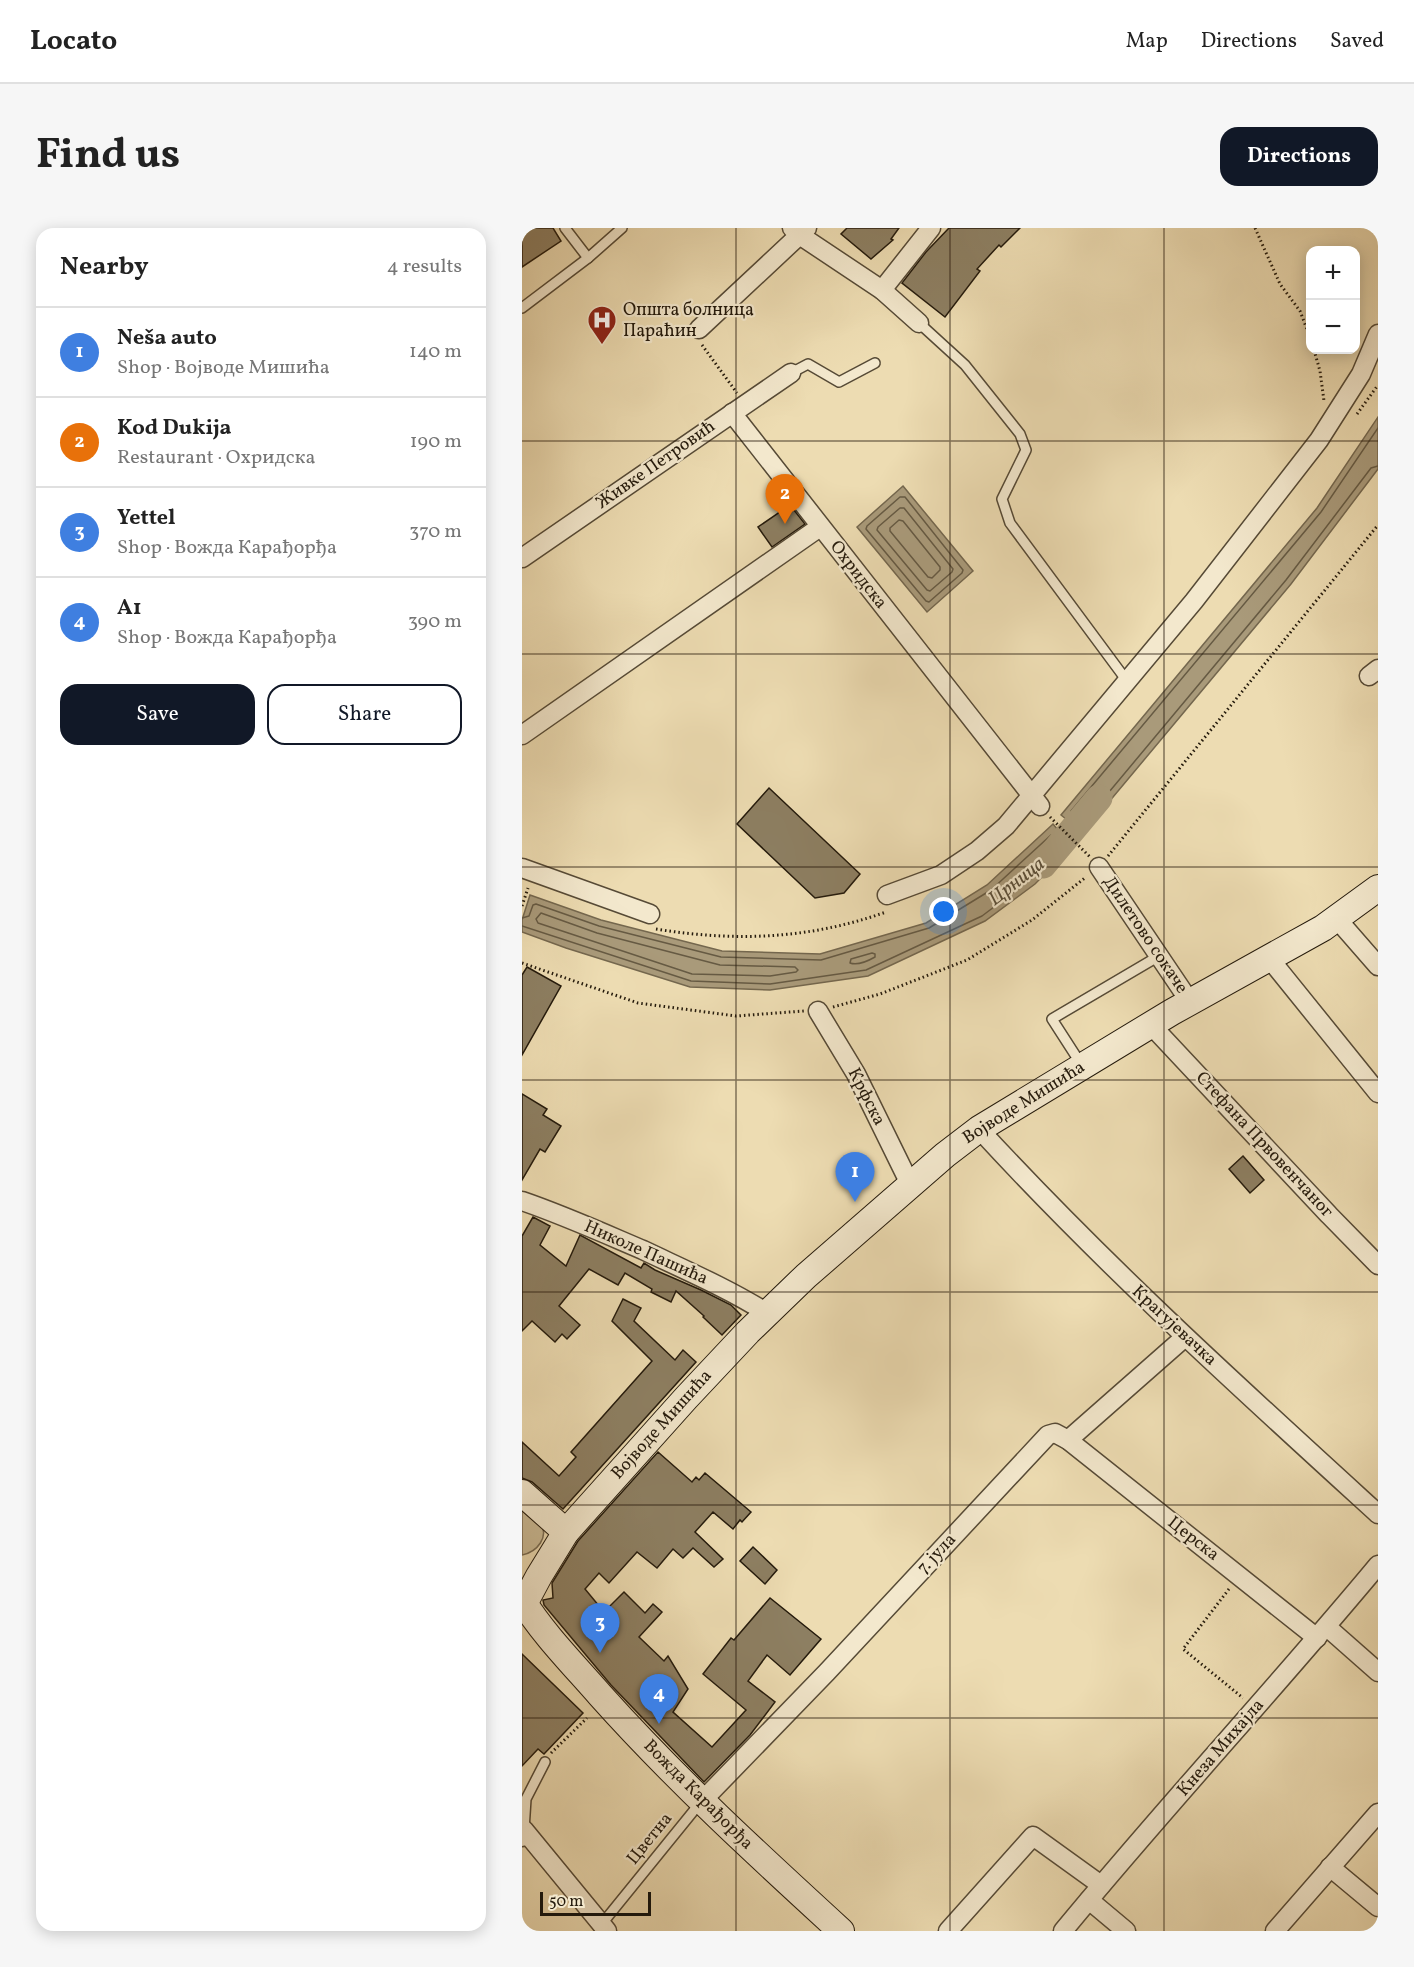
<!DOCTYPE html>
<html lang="en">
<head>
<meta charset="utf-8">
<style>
  :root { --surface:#fff; --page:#f6f6f6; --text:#222; --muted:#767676; --line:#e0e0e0; --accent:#111827 }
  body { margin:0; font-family:Vollkorn,serif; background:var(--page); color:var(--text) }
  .controls { position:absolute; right:18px; top:18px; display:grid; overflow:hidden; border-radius:12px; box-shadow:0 3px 15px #0003 }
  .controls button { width:54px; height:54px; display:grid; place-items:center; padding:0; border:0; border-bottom:2px solid var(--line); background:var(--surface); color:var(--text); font:30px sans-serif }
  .scale { position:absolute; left:18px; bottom:15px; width:111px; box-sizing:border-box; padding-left:6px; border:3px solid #241a0c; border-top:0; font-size:16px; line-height:21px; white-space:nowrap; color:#241a0c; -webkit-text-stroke:4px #f3e8cd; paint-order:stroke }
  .you { position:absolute; left:422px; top:684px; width:21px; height:21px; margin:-15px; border:4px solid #fff; border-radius:50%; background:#1a73e8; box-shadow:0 0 0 9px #1a73e833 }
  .badge { display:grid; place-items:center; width:39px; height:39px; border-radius:50%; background:var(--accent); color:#fff; font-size:20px; font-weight:700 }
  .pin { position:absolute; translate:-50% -50px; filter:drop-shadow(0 2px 3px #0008) }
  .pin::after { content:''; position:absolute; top:32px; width:21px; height:18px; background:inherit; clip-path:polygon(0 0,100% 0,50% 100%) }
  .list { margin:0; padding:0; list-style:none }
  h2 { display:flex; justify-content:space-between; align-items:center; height:78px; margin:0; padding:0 24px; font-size:26px }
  h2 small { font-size:20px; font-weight:400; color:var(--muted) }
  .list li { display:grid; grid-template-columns:39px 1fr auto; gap:18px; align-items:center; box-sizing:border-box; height:90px; padding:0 24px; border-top:2px solid var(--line) }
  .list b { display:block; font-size:22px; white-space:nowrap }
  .list p { margin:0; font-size:20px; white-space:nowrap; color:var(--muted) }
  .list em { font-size:20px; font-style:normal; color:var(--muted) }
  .actions { display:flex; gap:12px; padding:18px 24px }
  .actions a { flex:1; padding:14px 0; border:2px solid var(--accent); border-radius:18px; text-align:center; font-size:21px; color:var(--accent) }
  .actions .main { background:var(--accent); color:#fff }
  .map { position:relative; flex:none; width:856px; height:1703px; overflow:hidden; border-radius:18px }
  header { display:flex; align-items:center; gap:36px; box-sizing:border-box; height:84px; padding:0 30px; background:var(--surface); border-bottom:2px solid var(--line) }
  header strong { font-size:28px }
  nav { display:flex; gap:33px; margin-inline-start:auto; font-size:21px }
  .intro { display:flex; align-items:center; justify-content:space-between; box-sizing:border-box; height:144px; padding:0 36px }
  h1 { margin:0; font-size:42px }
  .button { padding:15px 27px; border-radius:18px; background:var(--accent); color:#fff; font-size:21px; font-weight:700 }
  main { display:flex; gap:36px; padding:0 36px }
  aside { flex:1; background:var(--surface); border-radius:18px; box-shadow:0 3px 15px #0003 }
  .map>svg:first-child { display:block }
</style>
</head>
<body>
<header>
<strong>Locato</strong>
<nav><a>Map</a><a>Directions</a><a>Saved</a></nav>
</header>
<div class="intro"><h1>Find us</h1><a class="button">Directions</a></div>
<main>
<aside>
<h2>Nearby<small>4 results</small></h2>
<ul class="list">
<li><span class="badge" style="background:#3f7fe0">1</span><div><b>Neša auto</b><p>Shop · Војводе Мишића</p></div><em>140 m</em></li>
<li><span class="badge" style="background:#e8710a">2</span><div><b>Kod Dukija</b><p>Restaurant · Охридска</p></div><em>190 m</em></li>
<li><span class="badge" style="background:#3f7fe0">3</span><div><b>Yettel</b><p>Shop · Вожда Карађорђа</p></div><em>370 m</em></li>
<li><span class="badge" style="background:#3f7fe0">4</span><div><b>A1</b><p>Shop · Вожда Карађорђа</p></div><em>390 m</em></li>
</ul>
<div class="actions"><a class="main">Save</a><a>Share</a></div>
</aside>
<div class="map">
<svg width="856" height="1703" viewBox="0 0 856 1703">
  <rect width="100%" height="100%" fill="#eddcb2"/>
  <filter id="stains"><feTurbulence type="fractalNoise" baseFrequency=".00333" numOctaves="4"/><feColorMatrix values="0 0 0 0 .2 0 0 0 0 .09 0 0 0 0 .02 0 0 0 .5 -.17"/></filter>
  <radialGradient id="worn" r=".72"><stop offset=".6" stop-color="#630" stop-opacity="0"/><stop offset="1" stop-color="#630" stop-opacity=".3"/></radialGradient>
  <!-- green -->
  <path fill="#cbbb96" stroke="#786a51" stroke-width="1.5" d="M0,1276C6,1282 14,1287 18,1294C28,1309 15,1324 0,1327Z"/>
  <!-- water -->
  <g fill="#a99a7a" stroke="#74674e" stroke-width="1.5">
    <polygon points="856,189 856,241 769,356 561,605 539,587 795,280"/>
    <polygon points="381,258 451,343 405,384 335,299"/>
    <polygon points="531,596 550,619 513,656 463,693 346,748 248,762 168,759 44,720 0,704 0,692 8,667 79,692 200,723 298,726 404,695 465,657"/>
  </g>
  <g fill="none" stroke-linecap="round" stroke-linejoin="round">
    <!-- shore -->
    <g stroke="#665a43" stroke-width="1.5">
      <polyline points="856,200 799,284 549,583 550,588 558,595 562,594 764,352 849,240 856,238"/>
      <polygon points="378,269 383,269 441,342 440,345 407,374 404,373 344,301 345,298"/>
      <polygon points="378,280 382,280 431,341 430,344 408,363 405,362 355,302 356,299"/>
      <polygon points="377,292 381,293 418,339 418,342 410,350 406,349 368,303 368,300"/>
      <polygon points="19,685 75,705 198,737 273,739 276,742 274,744 248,748 170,746 16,695 14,691"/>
      <polyline points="0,690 7,688 11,677 14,676 77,698 199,729 299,732 407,700 469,662 529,607 532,607 541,618 509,651 460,688 344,742 248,756 169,753 0,698"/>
      <path d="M350,725L353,726V729C346,733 336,738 328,735L329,731Z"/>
    </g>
    <!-- river -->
    <polyline stroke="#a99a7a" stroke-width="27" points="521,637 577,570"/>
  </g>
  <!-- building -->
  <g fill="#8d7f62" stroke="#241a0c" stroke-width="1.5">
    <polygon points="0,0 31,0 39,13 0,39"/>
    <polygon points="325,0 377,0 369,11 371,12 349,31 319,6"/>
    <polygon points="427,0 498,0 479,19 477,17 455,41 458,43 423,89 380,55 404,24"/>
    <polygon points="268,277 283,296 250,319 236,299"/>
    <polygon points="247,560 338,646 322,665 293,670 215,596"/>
    <polygon points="5,739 39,758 0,827 0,747"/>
    <polygon points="0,866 25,881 21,887 39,898 23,924 18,921 0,952"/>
    <polygon points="721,928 742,952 728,965 707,941"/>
    <polygon points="11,989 28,998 18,1017 44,1038 58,1007 119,1040 122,1035 133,1042 179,1062 209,1077 219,1087 200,1107 181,1089 182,1088 154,1063 149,1074 129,1064 130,1061 103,1045 96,1057 67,1041 37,1078 58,1097 45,1111 40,1106 33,1114 10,1093 0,1103 0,1008"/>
    <polygon points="101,1071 119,1080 112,1093 153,1132 161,1122 174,1134 41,1281 10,1254 0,1250 0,1214 37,1248 54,1229 49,1224 130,1133 90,1093"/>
    <polygon points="136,1224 170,1254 174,1249 177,1252 183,1245 229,1284 220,1294 218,1292 211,1301 191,1284 173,1304 201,1331 192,1339 171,1320 161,1330 151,1321 135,1340 115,1324 87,1355 77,1345 63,1361 82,1384 102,1364 123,1385 131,1376 140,1384 117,1409 142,1433 146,1428 166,1461 151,1484 190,1519 224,1482 181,1446 209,1410 212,1412 248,1370 299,1411 268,1447 245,1427 226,1453 253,1474 228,1507 182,1554 89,1457 22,1377 21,1372 31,1370 30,1355 56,1313"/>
    <polygon points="231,1319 255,1342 243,1356 218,1333"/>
    <polygon points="0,1426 61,1485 22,1526 16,1521 0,1538"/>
  </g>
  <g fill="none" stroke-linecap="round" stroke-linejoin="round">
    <!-- service casing -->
    <g stroke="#564a36" stroke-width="12">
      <g id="service">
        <polyline points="43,0 66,30"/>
        <polyline points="0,80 66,30 100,0"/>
        <polyline points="397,95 443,137 498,206 504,222 480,271 488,295 605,453"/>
        <polyline points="269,145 286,136 317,154 353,135"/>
        <polyline points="559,836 530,791 637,728"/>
        <polyline points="2,1602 4,1571 23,1534"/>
        <polyline points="79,1697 178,1575"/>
      </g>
    </g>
    <!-- minor casing -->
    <g stroke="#564a36" stroke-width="21">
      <g id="minor">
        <polyline points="270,0 279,8 360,62 397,95"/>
        <polyline points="360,62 409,0"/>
        <polyline points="177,101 285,0"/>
        <polyline points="210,185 518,578"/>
        <polyline points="0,330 269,145"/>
        <polyline points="847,448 856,441"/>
        <polyline points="0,507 298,299"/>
        <polyline points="577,639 668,774"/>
        <polyline points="0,640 128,686"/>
        <polyline points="365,667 419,647 455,623 484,598 672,373 797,212 839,146 856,106"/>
        <polyline points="815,691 856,738"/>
        <polyline points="747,730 856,865"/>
        <polyline points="296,783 334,846 388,956"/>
        <polyline points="629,797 807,987 856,1037"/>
        <path d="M457,901C582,1037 719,1161 856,1286"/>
        <path d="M0,973C41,987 81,1005 121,1022C163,1042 205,1060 245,1085"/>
        <polyline points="546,1212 663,1109"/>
        <polyline points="805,1399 856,1444"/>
        <polyline points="180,1573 305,1444 526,1207 533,1205 546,1212 795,1410"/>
        <polyline points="0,1609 2,1602 85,1703"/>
        <polyline points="808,1639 856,1679"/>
        <polyline points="567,1672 604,1703"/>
        <polyline points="426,1703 511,1608 579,1657"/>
        <path d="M541,1703C643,1579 753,1461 856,1337"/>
        <polyline points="753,1703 856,1585"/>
      </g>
    </g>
    <!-- secondary casing -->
    <g stroke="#241a0c" stroke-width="28">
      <g id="secondary">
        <polyline points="0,1265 44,1304"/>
        <path d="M0,1372C22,1407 51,1436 78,1467C153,1551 236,1627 319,1703"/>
        <polyline points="2,1376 17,1348 44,1304 164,1170 226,1104 284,1048 423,927 457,901 650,784 801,700 856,660"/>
      </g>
    </g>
    <!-- path -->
    <g stroke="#241a0c" stroke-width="3" stroke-dasharray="1.5 3" stroke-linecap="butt">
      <polyline points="733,0 758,56 778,83 788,109"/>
      <polyline points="180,117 215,165"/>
      <polyline points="792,122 798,143 802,173"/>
      <polyline points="835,186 856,157"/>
      <polyline points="528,589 568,629"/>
      <polyline points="586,628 856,297"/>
      <polyline points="0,678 6,660"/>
      <path d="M134,701C214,714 288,711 364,684"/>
      <polyline points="0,735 116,775 214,788 282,783"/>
      <polyline points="311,779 358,766 445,732 510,692 564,649"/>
      <polyline points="707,1361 661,1421 721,1470"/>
      <polyline points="29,1525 65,1490"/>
    </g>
    <!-- service -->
    <use href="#service" stroke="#f3e8cd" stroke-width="9"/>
    <!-- minor -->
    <use href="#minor" stroke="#f3e8cd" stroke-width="18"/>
    <!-- secondary -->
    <use href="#secondary" stroke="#f3e8cd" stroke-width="26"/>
  </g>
  <!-- grid -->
  <path fill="none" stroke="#241a0c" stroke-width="1.5" stroke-opacity="0.55" d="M214,0V1703M428,0V1703M642,0V1703M0,213H856M0,426H856M0,639H856M0,852H856M0,1064H856M0,1277H856M0,1490H856"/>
  <!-- icons -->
  <defs>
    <g id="hospital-pin" transform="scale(1.5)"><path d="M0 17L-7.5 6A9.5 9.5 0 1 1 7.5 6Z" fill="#8f2418" stroke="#f3e8cd"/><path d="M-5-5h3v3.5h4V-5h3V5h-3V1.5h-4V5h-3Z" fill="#fff"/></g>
  </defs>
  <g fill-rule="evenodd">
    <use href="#hospital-pin" x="80" y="92"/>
  </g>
  <g text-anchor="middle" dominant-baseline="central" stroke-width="4.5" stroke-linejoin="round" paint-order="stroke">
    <!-- poi labels -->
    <g font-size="18" fill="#241a0c" stroke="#f3e8cd" text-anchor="start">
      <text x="101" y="82">Општа болница<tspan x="101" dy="21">Параћин</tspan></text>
    </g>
    <!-- street labels -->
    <g font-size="18" fill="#241a0c" stroke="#f3e8cd">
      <text transform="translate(134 237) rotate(-35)">Живке Петровић</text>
      <text transform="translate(336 347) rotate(52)">Охридска</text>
      <text transform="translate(623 707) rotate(56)">Дилетово сокаче</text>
      <text transform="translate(344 869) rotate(63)">Крфска</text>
      <text transform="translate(502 875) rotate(-32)">Војводе Мишића</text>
      <text transform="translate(742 917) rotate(47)">Стефана Првовенчаног</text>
      <text transform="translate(124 1025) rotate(24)">Николе Пашића</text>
      <text transform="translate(652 1098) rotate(43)">Крагујевачка</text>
      <text transform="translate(140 1197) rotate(-48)">Војводе Мишића</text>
      <text transform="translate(671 1311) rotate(38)">Церска</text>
      <text transform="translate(415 1326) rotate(-47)">7. јула</text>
      <text transform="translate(699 1520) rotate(-49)">Кнеза Михајла</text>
      <text transform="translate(176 1567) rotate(45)">Вожда Карађорђа</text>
      <text transform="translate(128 1611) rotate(-51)">Цветна</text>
    </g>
    <!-- water labels -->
    <g font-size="20" font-style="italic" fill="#594d38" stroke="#f3e8cd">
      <text transform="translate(495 654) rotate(-38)">Црница</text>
    </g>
  </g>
  <rect width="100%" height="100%" filter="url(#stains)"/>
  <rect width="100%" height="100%" fill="url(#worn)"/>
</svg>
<div class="controls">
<button>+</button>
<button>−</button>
</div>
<div class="scale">50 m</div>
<div class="you"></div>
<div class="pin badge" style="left:333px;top:974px;background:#3f7fe0">1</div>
<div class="pin badge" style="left:263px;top:296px;background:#e8710a">2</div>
<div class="pin badge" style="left:78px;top:1425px;background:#3f7fe0">3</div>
<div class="pin badge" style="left:137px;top:1496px;background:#3f7fe0">4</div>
</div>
</main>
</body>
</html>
